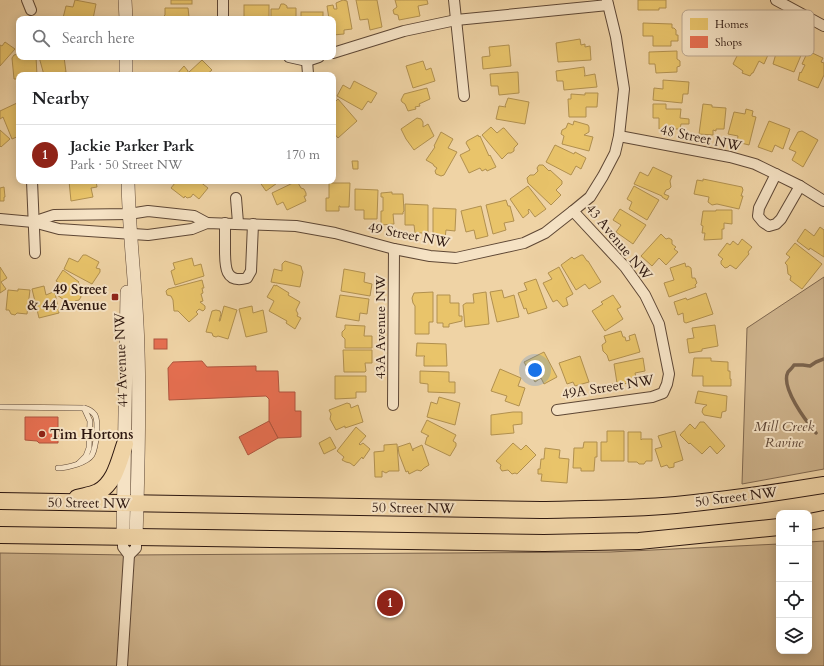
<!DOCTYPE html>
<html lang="en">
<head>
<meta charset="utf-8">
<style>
  :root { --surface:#fff; --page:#f6f6f6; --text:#202124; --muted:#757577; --line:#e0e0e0; --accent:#8f2418 }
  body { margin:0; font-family:Cardo,serif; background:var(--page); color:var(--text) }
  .controls { position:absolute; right:12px; bottom:12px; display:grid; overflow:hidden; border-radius:8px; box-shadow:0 2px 10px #0003 }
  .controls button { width:36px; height:36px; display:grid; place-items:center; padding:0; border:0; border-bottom:1px solid var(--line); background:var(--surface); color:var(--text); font:20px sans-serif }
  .you { position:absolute; left:535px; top:370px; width:14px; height:14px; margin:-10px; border:3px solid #fff; border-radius:50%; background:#1a73e8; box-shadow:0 0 0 6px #1a73e833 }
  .badge { display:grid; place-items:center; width:26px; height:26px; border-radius:50%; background:var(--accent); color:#fff; font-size:13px; font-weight:700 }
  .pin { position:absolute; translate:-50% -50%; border:2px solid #fff; box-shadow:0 1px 4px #0006 }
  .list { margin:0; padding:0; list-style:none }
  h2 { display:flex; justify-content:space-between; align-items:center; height:52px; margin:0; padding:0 16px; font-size:17px }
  h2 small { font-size:13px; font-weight:400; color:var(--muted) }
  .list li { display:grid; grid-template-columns:26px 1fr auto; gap:12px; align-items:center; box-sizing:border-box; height:60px; padding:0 16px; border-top:1px solid var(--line) }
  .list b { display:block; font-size:15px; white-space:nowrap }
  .list p { margin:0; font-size:13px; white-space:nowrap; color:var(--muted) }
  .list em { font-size:13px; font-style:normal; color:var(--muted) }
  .icon { flex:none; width:22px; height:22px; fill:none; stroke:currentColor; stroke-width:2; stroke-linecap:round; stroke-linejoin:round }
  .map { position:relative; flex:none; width:824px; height:666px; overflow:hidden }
  .search { position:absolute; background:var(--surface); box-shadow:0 2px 10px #0003; left:16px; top:16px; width:320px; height:44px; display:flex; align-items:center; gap:10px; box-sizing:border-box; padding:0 14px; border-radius:8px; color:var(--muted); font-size:15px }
  .panel { position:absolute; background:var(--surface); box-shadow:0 2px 10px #0003; left:16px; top:72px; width:320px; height:112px; border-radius:8px }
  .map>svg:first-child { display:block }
</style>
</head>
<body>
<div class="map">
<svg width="824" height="666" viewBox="0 0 824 666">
  <rect width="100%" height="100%" fill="#efd3a5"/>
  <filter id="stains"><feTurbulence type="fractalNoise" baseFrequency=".005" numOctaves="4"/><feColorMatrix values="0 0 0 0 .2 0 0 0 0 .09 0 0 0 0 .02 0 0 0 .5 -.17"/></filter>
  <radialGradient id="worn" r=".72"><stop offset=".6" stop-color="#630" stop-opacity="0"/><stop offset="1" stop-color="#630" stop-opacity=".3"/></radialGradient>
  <!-- green -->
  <g fill="#ceb38c" stroke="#7e664e">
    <polygon points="824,277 824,469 742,484 747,328"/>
    <polygon points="824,541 824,666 0,666 0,553 129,555 610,552 779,544 779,651 809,651 809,542"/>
  </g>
  <!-- homes -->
  <g fill="#e9c46a" stroke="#b1904f">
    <polygon points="75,0 96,4 93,19 63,18 66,6 73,7"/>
    <rect x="171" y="0" width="21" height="4"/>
    <polygon points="343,0 347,1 352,29 344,30 344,34 333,35 333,19 329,19 327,6 333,5 334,9 337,9 336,3"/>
    <polygon points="356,0 377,0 382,27 370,30 368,19 360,20"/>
    <polygon points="395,0 427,0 428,4 418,6 420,16 399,20 398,15 394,14 393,10 397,7"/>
    <polygon points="638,0 666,0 666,8 659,8 659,10 638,10"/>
    <polygon points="281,4 284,4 287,6 287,8 296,8 296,19 271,19 271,9 279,9"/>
    <rect x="244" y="5" width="25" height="14"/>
    <polygon points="165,8 188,8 189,17 201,17 201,19 163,19 163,17 165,15"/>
    <rect x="301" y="12" width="22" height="7"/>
    <polygon points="643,23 672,24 672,28 674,28 676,30 676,35 678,35 678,41 671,41 671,46 653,46 653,36 643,36"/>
    <polygon points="755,36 767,42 765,46 771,48 764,64 759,61 753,73 752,73 750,76 742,73 743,71 733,64 743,44 750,47 753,38 754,38"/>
    <polygon points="780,38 794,44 793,49 802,53 794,72 773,64 777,50 775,49"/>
    <polygon points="580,39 581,45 585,44 585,47 590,46 591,60 558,62 556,43"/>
    <polygon points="5,42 15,49 0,66 0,45 2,46"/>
    <polygon points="509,45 511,66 483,69 482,57 490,56 489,47"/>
    <polygon points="677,51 677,59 680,61 680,66 677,67 677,72 656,73 655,64 649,64 649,52"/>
    <polygon points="808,51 823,58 821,62 824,63 824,75 818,88 798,80 800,72 801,73 805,65 802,64"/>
    <polygon points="18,54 19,57 36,57 37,75 19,75 19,79 14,79 12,58 14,55"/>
    <polygon points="39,57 64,57 66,72 54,75 44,75"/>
    <polygon points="202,60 212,70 206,75 176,75 184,66 188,71 188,73"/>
    <polygon points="423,61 426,70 431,68 435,81 413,88 406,66"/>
    <polygon points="584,67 585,75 584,76 595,74 597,87 564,90 563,81 557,81 556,71"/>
    <polygon points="518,72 519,93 499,95 498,86 491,86 490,74"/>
    <polygon points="663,80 689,82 688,94 683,94 682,103 653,100 654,88 663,89"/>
    <polygon points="354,81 377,93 371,103 368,101 362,110 337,96 343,85 350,89"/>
    <polygon points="427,88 430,99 419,104 420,106 415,107 416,109 408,111 405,104 402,102 401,100 404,94"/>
    <polygon points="585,93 598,93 597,107 586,107 586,117 569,117 568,99 571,99 571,94 585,95"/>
    <polygon points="508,98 529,102 525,124 496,119 499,106 506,107 505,106"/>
    <polygon points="333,99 336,101 338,99 357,121 338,138 333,132"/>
    <polygon points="17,103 19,103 19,136 12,139 3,117 0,119 0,111"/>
    <polygon points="653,104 666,104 666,109 681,109 680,118 689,119 689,124 681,124 680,129 659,129 659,118 653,118"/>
    <polygon points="703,104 712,105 712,107 726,108 724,129 716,129 716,131 713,130 713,135 699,134"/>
    <polygon points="746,109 753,111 752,116 756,117 749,145 737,142 738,136 728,134 734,112 745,114"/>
    <polygon points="417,118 421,119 423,122 423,127 428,124 434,136 414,150 406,139 401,129"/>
    <polygon points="574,121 588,125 589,127 589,132 584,135 593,137 589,151 562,144 564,136 561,134 562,130 566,128 568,123 573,125"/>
    <polygon points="769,121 790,129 783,149 775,145 772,152 758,147"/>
    <polygon points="491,127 497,133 503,128 504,128 518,144 514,148 514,151 511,153 508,153 502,159 482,135"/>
    <polygon points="0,130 10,139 1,147 0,146"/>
    <polygon points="802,131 818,140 803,167 792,160 796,152 789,149 798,132"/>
    <polygon points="441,132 453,139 448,148 457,152 444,175 441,176 436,174 435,171 437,168 434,166 433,164 426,160 435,147 434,146"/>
    <polygon points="478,135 479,137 480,136 489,156 490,155 496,167 487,171 486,169 482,171 480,168 469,173 460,155 470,150 466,143 467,141"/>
    <polygon points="555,145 574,154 575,152 586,158 581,169 576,166 571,175 546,162"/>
    <polygon points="352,161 358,161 358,169 353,169"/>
    <polygon points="539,165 543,165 549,171 550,170 562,181 562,184 556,190 561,195 551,205 528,183 527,178 530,175 534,175 538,171 537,168"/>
    <polygon points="653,167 672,176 670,181 671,187 669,189 666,190 664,194 669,196 667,200 662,197 662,196 634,184 640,172 648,176"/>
    <polygon points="703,179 742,187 743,190 741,196 743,196 739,209 717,204 712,205 708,202 709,197 694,194 697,180 703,181"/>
    <polygon points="69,181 96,181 97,187 91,188 93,197 71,201"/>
    <polygon points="174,181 199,181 208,188 199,199 193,194 191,197 187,198 185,196 184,198 171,188 175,183"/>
    <polygon points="259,181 280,181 266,191"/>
    <polygon points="297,181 301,188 304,189 306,193 306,196 304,196 306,201 287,210 283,202 277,205 272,193"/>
    <polygon points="329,183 350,183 349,207 340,207 340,206 339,206 339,211 326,211 326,198 329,198"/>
    <polygon points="528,186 546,209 535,217 529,209 528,210 529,213 523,218 510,199"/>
    <polygon points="634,186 659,200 647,220 629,209 632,202 627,199"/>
    <polygon points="4,187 5,197 4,197 4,201 0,201 0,188"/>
    <polygon points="355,189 378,190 377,219 364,219 364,210 355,210"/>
    <polygon points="392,192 392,194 403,194 404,211 403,212 403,214 393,214 394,224 381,225 381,211 383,211 383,197 381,197 381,193"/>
    <polygon points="506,200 508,206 510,206 514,221 504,223 506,230 493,234 486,205"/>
    <polygon points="405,204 428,205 428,233 415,233 414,225 405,225"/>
    <polygon points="481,206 488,236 476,239 474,230 466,232 461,211"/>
    <polygon points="433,208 456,209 455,231 446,230 445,238 433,238"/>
    <polygon points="620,209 646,225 633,244 616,232 621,225 613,220"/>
    <polygon points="716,210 732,210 732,224 724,223 724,229 722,229 722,239 704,240 705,233 702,233 703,226 701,225 703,211 716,211"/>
    <polygon points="820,227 824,230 824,257 810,248 809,250 797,241 805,229 814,236"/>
    <polygon points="661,234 666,239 669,238 672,240 672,244 676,247 674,249 678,252 666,265 659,258 652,266 641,256"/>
    <polygon points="742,239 752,247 748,252 749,254 736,269 730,265 728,267 725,268 721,264 721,261 723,259 718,255 727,243 730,245 733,241 738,245"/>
    <polygon points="795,243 822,264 802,289 790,280 791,276 788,274 787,265 785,263 790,257 786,254"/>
    <polygon points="83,255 86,255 99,262 96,268 100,269 100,272 92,284 64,269 69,258 78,262"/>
    <polygon points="581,255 583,255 587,261 588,261 601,282 589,289 585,284 576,290 561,265 572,257 574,259"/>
    <polygon points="192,258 194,266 201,264 204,276 175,285 171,271 175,269 173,263"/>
    <polygon points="285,261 301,266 302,270 303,272 300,287 271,282 274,269 282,271 282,264"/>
    <polygon points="685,263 686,267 688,266 691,268 692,278 695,278 697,283 695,285 696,287 669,297 664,283 674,280 670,268"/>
    <polygon points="0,267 7,278 1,282 6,289 0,293"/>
    <polygon points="559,267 573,294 566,298 568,305 563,307 557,300 553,302 543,283 552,279 548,273"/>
    <polygon points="344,269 365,273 364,282 372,284 370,296 341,291"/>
    <polygon points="63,270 79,282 78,283 84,288 80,293 81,297 79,300 75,301 71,305 57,295 61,289 56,286 59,283 56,281"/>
    <polygon points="536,279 547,308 528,314 526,308 524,309 518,293 527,290 524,283"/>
    <polygon points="202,280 204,288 202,288 203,293 201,294 203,301 200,302 205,306 205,309 203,311 199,309 196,312 198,314 189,322 178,311 174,311 173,300 171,296 167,295 166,291 168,289"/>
    <polygon points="274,285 276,286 276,285 289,293 288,295 300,302 296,310 298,314 297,316 301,318 295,329 286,323 287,321 269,311 274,301 267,297"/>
    <polygon points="44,286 46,295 53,292 55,293 59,313 39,318 32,289"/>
    <polygon points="18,289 30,290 27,314 17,313 15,315 11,314 9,310 6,310 8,290 18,291"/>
    <polygon points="502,290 504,298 514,295 519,317 497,322 490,292"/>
    <polygon points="433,292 433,322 429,322 429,334 415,334 415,306 413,303 412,298 414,293"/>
    <polygon points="486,292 489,324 465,327 463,305 466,303 474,303 473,294"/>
    <polygon points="706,293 713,314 686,323 684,322 683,313 678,315 674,302 686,298 687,300"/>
    <polygon points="340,295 369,299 367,314 360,313 359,321 336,317"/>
    <polygon points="437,295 450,295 450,303 459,303 459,316 462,316 462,321 449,324 449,327 443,327 443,323 437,323"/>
    <polygon points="613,295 621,307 617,309 623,319 605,331 592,311 603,304 601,302"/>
    <polygon points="224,306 237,310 228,339 218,336 216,337 213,336 212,333 206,332 212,311 216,310 220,311 221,314 219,321 220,321"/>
    <polygon points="252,306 253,313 263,310 267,332 246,337 239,309"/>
    <polygon points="345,325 365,326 364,336 372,336 372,348 345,348 345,339 342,336 342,332 345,329"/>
    <polygon points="715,325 718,346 702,349 702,351 689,353 687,339 694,338 692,328"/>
    <polygon points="621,331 623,337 625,337 626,341 630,340 629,336 635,334 640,352 609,361 607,355 603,351 602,345 606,342 604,336"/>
    <polygon points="417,343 446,344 447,366 424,366 424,357 425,356 416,356"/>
    <polygon points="343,350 372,350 372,363 365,363 366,371 365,372 344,372"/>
    <polygon points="544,352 557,377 544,384 541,378 535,382 524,362"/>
    <polygon points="580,356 589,382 575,386 573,382 567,384 559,363"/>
    <polygon points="643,358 645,371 635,373 637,381 619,385 620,387 613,389 612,384 617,383 614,364"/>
    <polygon points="694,358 711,358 711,361 728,362 728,371 730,371 730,379 731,379 731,386 703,386 703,376 692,376"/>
    <polygon points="500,369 521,378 518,386 525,388 519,406 505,401 507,396 491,391"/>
    <polygon points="420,371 449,372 449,382 455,382 455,393 428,392 428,384 420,383"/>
    <polygon points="335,376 366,376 366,392 356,392 356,398 335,399"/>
    <polygon points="698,391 727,396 726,411 722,412 721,418 704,415 702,412 703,408 707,405 695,403"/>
    <polygon points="439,397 460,403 455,425 427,417 431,402 437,404"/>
    <polygon points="347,403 350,404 351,408 358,405 363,422 345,428 345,426 336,430 330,419 331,414 329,410"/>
    <polygon points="513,412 522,412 522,424 513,425 514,433 491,435 491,415"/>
    <polygon points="427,420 456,435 453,441 456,443 456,446 450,456 425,444 427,437 429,436 421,432"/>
    <polygon points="700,422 704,422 725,446 717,454 710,446 702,454 690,443 689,444 680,435 690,424 695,429"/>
    <polygon points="356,427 366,436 359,444 360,445 363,443 370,449 363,459 362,457 354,466 350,463 346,462 342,460 344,457 337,451"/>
    <polygon points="607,431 624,431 624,461 601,461 601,442 607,442"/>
    <polygon points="675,431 683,460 674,463 674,467 669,468 667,465 661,467 655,449 662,447 658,436"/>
    <polygon points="628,432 641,432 641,440 642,439 652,439 652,461 646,461 644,464 639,464 637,462 628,462"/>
    <polygon points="330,437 336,448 324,454 319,443"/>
    <polygon points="584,442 597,442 597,457 595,457 594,471 581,471 581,468 573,468 574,448 583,448"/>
    <polygon points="410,443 413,451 413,449 422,445 429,465 424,468 421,471 417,470 409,474 408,471 406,472 399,454 398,447"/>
    <polygon points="513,443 521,450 526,445 536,455 517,474 515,473 512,474 508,470 502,471 500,468 501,465 496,461"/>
    <polygon points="397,444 399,471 389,471 386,473 382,471 382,477 375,477 374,452 384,451 384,445"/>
    <polygon points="545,448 560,450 559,458 569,459 567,483 541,481 542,474 538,474 538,469 540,469 541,459 544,459"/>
  </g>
  <!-- shops -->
  <g fill="#e76f51" stroke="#b0553e">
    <rect x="154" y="339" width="13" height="10"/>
    <polygon points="202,361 207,367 256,366 256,371 278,371 279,392 295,392 295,411 301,411 301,437 278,438 269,421 269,399 266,396 169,400 168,368 173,362"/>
    <polygon points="25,417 58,417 58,443 39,443 37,441 25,440"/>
    <polygon points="269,421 278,438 248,455 239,437"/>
  </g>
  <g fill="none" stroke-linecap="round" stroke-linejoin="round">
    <!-- stream -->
    <path stroke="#7a624b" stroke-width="3.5" d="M816,433C806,421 780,387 788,372C790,370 793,367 794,365H803L810,366L816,362L824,359"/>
    <!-- service casing -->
    <g stroke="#5e4735" stroke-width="6">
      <g id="service">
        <polyline points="0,407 84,408 90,421 89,448 86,456 79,463"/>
        <path d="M58,468C67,468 87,463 92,455C96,447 99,422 95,415C92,411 88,409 84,408"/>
      </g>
    </g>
    <!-- minor casing -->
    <g stroke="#5e4735" stroke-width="12">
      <g id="minor">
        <polyline points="27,0 31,10"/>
        <polyline points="454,0 464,96"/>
        <polyline points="776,0 824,26"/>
        <polyline points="223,19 223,0"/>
        <polyline points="333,53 404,31 456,20 608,5"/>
        <polyline points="289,57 307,61 319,57"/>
        <polyline points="307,61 308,74"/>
        <polyline points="619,136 730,157 755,164 800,186 824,201"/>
        <polyline points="776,174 759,208 758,216 763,222 769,226 776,224 781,219 800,186"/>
        <polyline points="32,181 35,253"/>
        <polyline points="236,198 238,223"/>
        <polyline points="0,219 33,222 59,229 148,235 192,229 207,223 296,226 335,233 394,249 430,256 456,258 524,243 545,233 573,211"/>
        <polyline points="33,222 54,215 129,214 148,211 194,216 207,223"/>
        <path d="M225,223C225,231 225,239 225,248C225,265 224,284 247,278L251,271L253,224"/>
        <polyline points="393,405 394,249"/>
        <polyline points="557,410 652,397 663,393 667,384 669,374 659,324 645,295 625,267 573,211 590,197 603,176 615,153 619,136 624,89 616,37 607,0"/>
        <polyline points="129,555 136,548 136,537"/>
        <polyline points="122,666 129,555 123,547 123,536"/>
      </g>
    </g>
    <!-- tertiary casing -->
    <g stroke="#5e4735" stroke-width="14">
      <g id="tertiary">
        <polyline points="125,0 126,19"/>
        <polyline points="126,57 126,75"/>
        <path d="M128,181C129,238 137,294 138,351C140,413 138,475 136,537"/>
        <polyline points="123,536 127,292"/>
      </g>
    </g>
    <!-- primary casing -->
    <g stroke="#2e1810" stroke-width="18">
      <g id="primary">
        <path d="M77,498C84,496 92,495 98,492C115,483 119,461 125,444"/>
        <path d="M0,501L541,510C586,509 631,509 676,505C725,500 775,493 824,485"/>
        <polyline points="809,522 824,519"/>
        <polyline points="0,535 544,543 639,541 779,527"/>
      </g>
    </g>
    <!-- service -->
    <use href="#service" stroke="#f5e2c4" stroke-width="5"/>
    <!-- minor -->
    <use href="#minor" stroke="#f5e2c4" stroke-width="10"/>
    <!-- tertiary -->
    <use href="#tertiary" stroke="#f5e2c4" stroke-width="13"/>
    <!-- primary -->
    <use href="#primary" stroke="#efd3a5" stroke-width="16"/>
  </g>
  <!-- markers -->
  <g fill="#8f2418" stroke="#f5e2c4" stroke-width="1.5">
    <rect x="111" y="293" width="8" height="8" rx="2"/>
    <circle cx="42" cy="434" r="4"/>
  </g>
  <g text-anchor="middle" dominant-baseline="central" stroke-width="4" stroke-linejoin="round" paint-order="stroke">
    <!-- street labels -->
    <g font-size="14" fill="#2e1810" stroke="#f5e2c4">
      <text transform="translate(701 138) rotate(12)">48 Street NW</text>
      <text transform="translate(409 235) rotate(11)">49 Street NW</text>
      <text transform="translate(619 242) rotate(50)">43 Avenue NW</text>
      <text transform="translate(380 327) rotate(-90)">43A Avenue NW</text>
      <text transform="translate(121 360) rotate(-92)">44 Avenue NW</text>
      <text transform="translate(608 387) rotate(-9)">49A Street NW</text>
      <text transform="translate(736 497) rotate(-7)">50 Street NW</text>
      <text transform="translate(89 503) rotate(1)">50 Street NW</text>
      <text transform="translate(413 508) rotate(1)">50 Street NW</text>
    </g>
    <!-- poi labels -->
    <g font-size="14" font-weight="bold" fill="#2e1810" stroke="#f5e2c4" text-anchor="end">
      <text x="107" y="289">49 Street<tspan x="107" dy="16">&amp; 44 Avenue</tspan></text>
      <text x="50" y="434" text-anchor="start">Tim Hortons</text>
    </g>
    <!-- park labels -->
    <g font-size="14" font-style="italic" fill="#5e4635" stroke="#f5e2c4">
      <text x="784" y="426">Mill Creek<tspan x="784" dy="16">Ravine</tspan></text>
    </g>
  </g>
  <!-- legend -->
  <rect x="682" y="10" width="132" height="46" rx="6" fill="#f5e2c4" stroke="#b9a58e" stroke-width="1"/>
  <rect x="690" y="18" width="18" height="12" fill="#e9c46a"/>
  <rect x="690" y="36" width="18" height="12" fill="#e76f51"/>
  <g font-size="11" fill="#2e1810">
    <text x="715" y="28">Homes</text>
    <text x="715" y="46">Shops</text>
  </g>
  <rect width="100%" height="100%" filter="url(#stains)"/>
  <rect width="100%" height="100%" fill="url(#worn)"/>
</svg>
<div class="controls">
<button>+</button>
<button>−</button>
<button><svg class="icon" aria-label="locate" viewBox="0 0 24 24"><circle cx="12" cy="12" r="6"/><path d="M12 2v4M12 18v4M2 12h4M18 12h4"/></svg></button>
<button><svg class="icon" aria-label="layers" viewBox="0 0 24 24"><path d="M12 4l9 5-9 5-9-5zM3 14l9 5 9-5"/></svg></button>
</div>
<div class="you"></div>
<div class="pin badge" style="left:390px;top:603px">1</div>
<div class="search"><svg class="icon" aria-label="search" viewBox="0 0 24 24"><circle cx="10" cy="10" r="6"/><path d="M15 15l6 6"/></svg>Search here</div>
<section class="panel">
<h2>Nearby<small></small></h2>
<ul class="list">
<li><span class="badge">1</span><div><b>Jackie Parker Park</b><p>Park · 50 Street NW</p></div><em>170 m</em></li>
</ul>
</section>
</div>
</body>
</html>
